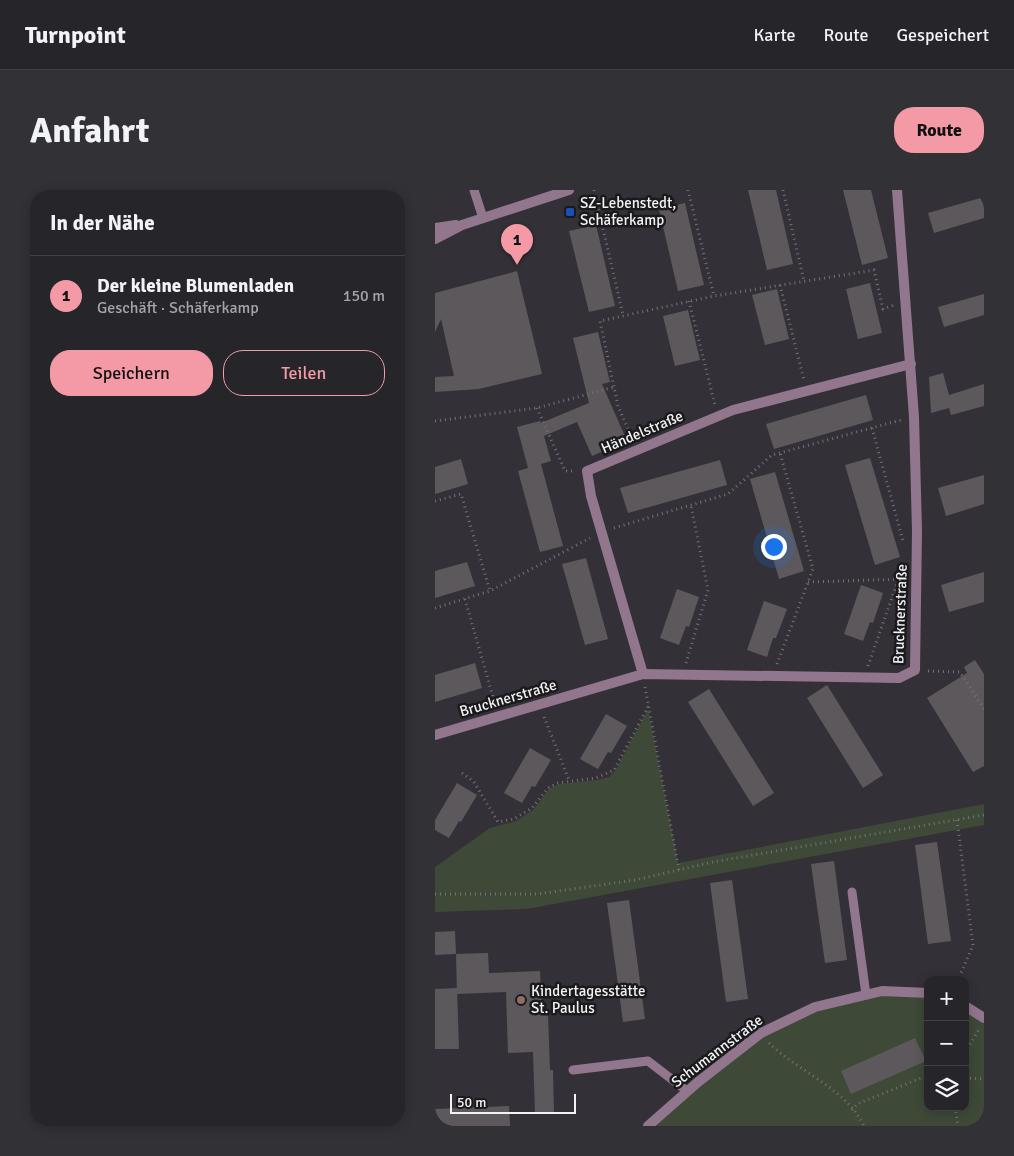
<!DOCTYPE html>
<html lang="de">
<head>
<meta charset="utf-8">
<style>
  :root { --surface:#262529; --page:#323135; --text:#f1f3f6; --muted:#a4a5a8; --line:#424246; --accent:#f49aa6 }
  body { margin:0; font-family:Signika,sans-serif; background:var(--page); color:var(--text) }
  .controls { position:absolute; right:15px; bottom:15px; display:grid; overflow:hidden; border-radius:10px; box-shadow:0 2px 12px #0003 }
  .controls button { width:45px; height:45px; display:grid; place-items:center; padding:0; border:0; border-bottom:1px solid var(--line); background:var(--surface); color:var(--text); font:25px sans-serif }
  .scale { position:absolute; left:15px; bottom:12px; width:126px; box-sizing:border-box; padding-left:5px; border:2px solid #f2f1f4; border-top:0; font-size:14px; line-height:18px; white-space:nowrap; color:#f2f1f4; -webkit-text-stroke:4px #1a1a1c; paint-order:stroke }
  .you { position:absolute; left:338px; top:356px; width:18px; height:18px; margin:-12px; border:4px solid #fff; border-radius:50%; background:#1a73e8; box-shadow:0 0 0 8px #1a73e833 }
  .badge { display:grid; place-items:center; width:32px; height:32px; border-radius:50%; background:var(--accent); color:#111; font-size:16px; font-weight:700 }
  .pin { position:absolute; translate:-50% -41px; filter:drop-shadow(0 1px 2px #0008) }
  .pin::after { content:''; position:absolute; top:26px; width:18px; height:15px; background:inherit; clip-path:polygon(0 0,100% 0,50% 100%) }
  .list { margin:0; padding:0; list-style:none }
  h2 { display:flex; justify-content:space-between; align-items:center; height:65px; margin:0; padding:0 20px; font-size:21px }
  h2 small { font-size:16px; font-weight:400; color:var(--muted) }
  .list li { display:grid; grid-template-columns:32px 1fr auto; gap:15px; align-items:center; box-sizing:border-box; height:80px; padding:0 20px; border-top:1px solid var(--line) }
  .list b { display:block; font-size:19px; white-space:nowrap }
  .list p { margin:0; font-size:16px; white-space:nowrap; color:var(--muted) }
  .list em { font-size:16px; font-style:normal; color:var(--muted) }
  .actions { display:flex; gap:10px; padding:15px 20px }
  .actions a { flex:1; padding:11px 0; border:1px solid var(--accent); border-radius:20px; text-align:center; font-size:18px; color:var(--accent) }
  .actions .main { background:var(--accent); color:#111 }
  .icon { flex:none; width:28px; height:28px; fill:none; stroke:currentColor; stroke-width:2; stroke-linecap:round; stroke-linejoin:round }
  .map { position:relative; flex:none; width:549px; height:936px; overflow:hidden; border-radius:20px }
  header { display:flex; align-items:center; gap:30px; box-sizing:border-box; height:70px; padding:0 25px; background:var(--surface); border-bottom:1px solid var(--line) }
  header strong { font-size:24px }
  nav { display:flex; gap:28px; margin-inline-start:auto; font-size:18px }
  .intro { display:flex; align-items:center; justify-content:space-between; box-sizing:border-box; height:120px; padding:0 30px }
  h1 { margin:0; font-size:35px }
  .button { padding:12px 22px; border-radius:20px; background:var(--accent); color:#111; font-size:18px; font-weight:700 }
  main { display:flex; gap:30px; padding:0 30px }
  aside { flex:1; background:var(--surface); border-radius:20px; box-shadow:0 2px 12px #0003 }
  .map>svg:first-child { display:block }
</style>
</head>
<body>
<header>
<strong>Turnpoint</strong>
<nav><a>Karte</a><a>Route</a><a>Gespeichert</a></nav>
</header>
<div class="intro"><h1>Anfahrt</h1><a class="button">Route</a></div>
<main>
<aside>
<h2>In der Nähe<small></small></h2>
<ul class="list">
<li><span class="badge">1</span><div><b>Der kleine Blumenladen</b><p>Geschäft · Schäferkamp</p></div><em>150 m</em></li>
</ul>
<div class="actions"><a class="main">Speichern</a><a>Teilen</a></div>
</aside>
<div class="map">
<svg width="549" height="936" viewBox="0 0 549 936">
  <rect width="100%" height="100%" fill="#333137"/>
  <!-- green -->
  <g fill="#3e4938">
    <polygon points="213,519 243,673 549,614 549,635 92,719 0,722 0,677 55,638 81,631 98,620 114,599 124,594 162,590 174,587 180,581"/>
    <polygon points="447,797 493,803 493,917 530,917 530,818 549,828 549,936 213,936 326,843"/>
  </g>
  <!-- building -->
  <g fill="#5d585c">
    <polygon points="313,0 341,0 358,74 332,80"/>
    <polygon points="408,0 436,0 453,68 427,75"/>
    <polygon points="549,7 549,28 499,43 493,23"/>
    <polygon points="250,13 269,95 243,101 224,19"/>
    <polygon points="161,35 180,116 154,122 134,41"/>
    <polygon points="82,81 107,184 44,199 0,202 0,187 19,186 6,129 0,142 0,103"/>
    <polygon points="435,93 447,143 423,149 411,99"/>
    <polygon points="342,99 354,149 330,155 317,105"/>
    <polygon points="549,104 549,125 509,137 503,117"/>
    <polygon points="253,120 265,170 240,176 228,126"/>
    <polygon points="163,142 175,192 167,194 192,251 157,266 142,232 109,246 116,271 106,274 128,356 105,362 83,281 93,278 82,237 105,231 106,233 154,213 138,148"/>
    <polygon points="508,183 514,205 549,194 549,216 516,225 514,218 496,223 494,187"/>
    <polygon points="431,205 438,230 339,259 331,234"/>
    <polygon points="435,268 465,367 440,375 410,275"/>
    <polygon points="26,269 33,294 0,304 0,277"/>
    <polygon points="285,270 292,295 193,323 185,298"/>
    <polygon points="340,282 369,381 344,389 315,289"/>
    <polygon points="549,285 549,314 511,326 503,298"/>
    <polygon points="151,368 173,449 150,455 127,374"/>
    <polygon points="32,372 40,396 0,408 0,381"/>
    <polygon points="549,382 549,412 514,422 506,395"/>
    <polygon points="426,395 448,403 438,433 435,432 428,451 409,444"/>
    <polygon points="242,399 264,407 254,437 251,436 244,455 225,448"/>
    <polygon points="329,411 352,419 341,448 338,448 332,467 312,460"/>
    <polygon points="540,470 549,484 549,576 538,582 492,508 532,483 529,477"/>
    <polygon points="40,473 47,498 0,512 0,485"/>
    <polygon points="392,495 448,585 428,598 372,508"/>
    <polygon points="274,499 339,603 318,616 253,512"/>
    <polygon points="171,524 192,536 176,563 173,562 163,579 145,569"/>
    <polygon points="95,558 116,570 100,597 97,596 87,613 69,603"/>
    <polygon points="22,593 42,605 26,632 24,631 14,648 0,640 0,630"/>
    <polygon points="502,652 516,751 493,754 480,655"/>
    <polygon points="399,671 412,770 390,773 376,674"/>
    <polygon points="297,690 313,809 291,812 275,693"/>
    <polygon points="194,710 210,829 188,832 172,713"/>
    <polygon points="20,741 21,764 0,765 0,742"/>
    <polygon points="53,763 54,783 105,781 107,823 113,823 115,880 118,880 119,924 100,924 98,862 73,863 71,802 22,804 21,764"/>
    <polygon points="22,798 24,859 0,859 0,799"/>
    <polygon points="480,848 491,871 416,904 406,881"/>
    <polygon points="74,916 75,936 0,936 0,919"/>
  </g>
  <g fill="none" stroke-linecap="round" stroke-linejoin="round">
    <!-- path -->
    <g stroke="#747277" stroke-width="3" stroke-dasharray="1 4" stroke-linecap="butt">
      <polyline points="159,0 188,125"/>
      <polyline points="253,0 279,106"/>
      <polyline points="348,0 369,91"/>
      <polyline points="345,95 369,190"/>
      <polyline points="254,111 280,215"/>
      <polyline points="102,218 130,281 140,281"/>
      <polyline points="0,231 102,218 179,197"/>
      <polyline points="437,238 468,351"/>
      <polyline points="197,248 183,216 165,131 279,106 439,80 448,119 459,115"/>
      <polyline points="0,311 26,304 55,401"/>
      <polyline points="179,338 293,304 337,265 466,230"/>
      <polyline points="373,392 470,389"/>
      <polyline points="30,409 60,514"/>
      <polyline points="0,418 55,401 155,348"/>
      <polyline points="251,473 273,400 256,316"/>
      <polyline points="342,474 378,379 345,263"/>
      <polyline points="433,476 468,376"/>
      <polyline points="493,481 525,482 549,519"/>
      <polyline points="210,497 244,680"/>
      <polyline points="109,527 134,590"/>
      <polyline points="27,583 39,592 63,632 79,629 97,618 113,598 123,593 161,588 179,580 214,515"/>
      <polyline points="522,630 538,755 523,790"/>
      <polyline points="0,704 103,704 200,690 278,672 549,625"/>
      <path d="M334,853C363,882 410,897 429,936"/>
      <polyline points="530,863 544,839"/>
      <polyline points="530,888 549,889"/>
      <polyline points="520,917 523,936"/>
      <polyline points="417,920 422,914 486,888 493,888"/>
    </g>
    <!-- service -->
    <g stroke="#92768d" stroke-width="9">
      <polyline points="39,0 48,28"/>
      <polyline points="417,702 431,805"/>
      <polyline points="138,880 213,871 252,901"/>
    </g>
    <!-- minor -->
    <g stroke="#92768d" stroke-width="10">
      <polyline points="208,484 156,306 152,281 298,220 476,174"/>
      <polyline points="0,545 208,484 464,488 480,480 482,341 479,227 462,0"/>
      <polyline points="530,816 549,828"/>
      <polyline points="213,936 263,892 326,843 380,817 447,801 493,803"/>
    </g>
    <!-- tertiary -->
    <g stroke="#92768d" stroke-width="10">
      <polyline points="0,38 21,35"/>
      <polyline points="0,49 27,35 134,0"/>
    </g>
  </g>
  <!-- markers -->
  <rect fill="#1a4fb4" stroke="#1a1a1c" stroke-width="2" x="130" y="17" width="10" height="10" rx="2.5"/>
  <circle fill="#8d6e63" stroke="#1a1a1c" stroke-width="2" cx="86" cy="810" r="5"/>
  <g text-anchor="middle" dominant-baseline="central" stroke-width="5" stroke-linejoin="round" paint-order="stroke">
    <!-- poi labels -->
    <g font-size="15" fill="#f2f1f4" stroke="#1a1a1c" text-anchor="start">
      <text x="145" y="13">SZ-Lebenstedt,<tspan x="145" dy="17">Schäferkamp</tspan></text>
      <text x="96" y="801">Kindertagesstätte<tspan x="96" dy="17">St. Paulus</tspan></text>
    </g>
    <!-- street labels -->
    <g font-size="15" fill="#f2f1f4" stroke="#1a1a1c">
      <text transform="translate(207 242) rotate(-23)">Händelstraße</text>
      <text transform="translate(465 424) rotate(-88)">Brucknerstraße</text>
      <text transform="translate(73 508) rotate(-16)">Brucknerstraße</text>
      <text transform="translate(282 861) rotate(-37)">Schumannstraße</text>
    </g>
  </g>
</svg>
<div class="controls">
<button>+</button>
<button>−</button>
<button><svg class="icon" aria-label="layers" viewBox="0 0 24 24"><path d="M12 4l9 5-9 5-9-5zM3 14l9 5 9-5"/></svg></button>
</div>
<div class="scale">50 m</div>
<div class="you"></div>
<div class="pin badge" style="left:82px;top:75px">1</div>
</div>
</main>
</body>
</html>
